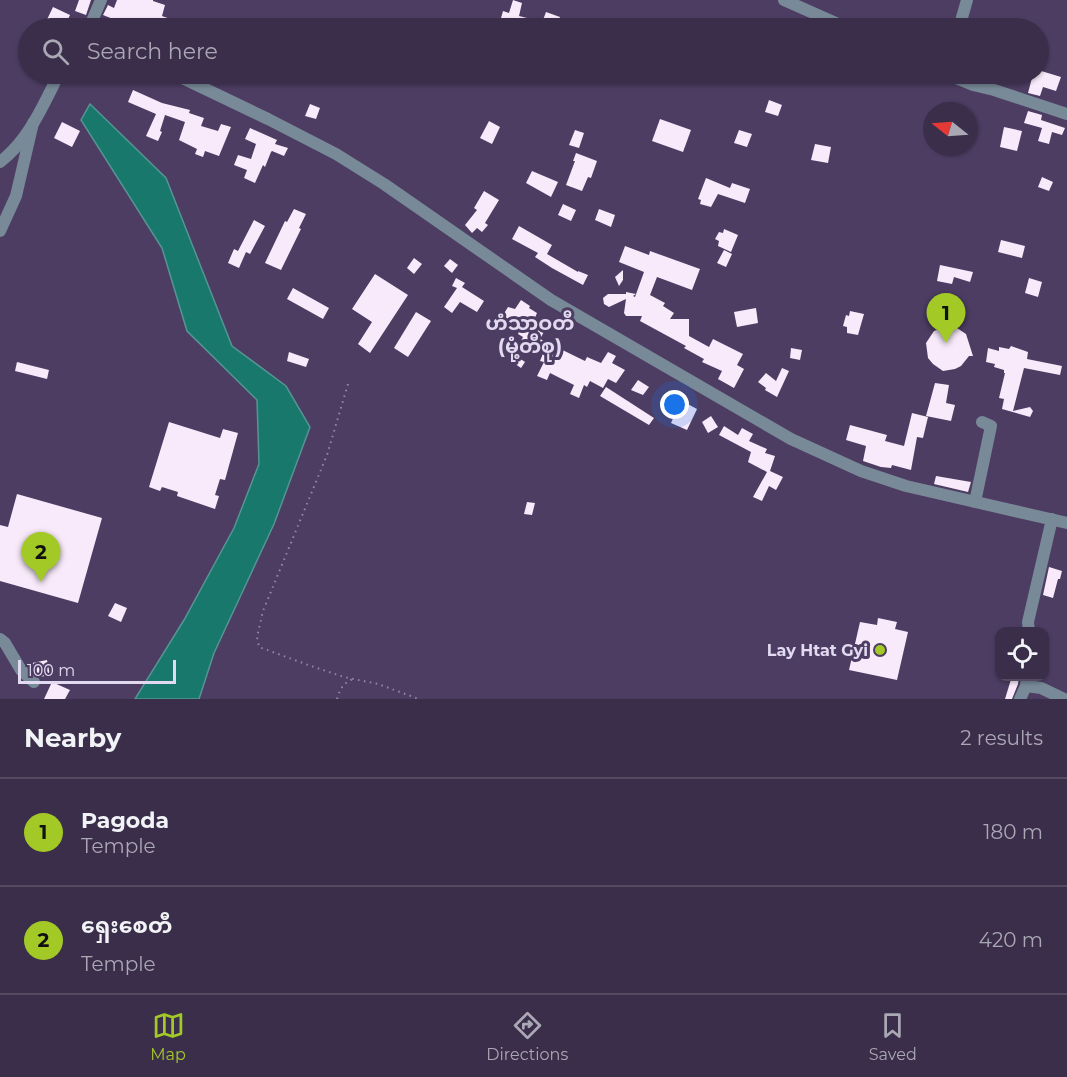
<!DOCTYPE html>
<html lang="en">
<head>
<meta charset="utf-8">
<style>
  :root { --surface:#3a2e4a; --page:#453a54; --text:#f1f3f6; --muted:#aba8b5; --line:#544a62; --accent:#a3c926 }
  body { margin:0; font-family:Montserrat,"Noto Sans Myanmar",sans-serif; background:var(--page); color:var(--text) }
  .controls { position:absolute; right:18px; bottom:18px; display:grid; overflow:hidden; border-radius:12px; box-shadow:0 2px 4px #0004 }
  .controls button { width:54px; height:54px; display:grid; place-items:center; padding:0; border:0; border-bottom:2px solid var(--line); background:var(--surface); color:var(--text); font:30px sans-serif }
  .compass { position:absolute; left:923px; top:102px; width:54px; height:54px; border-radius:50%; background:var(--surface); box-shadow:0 2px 4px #0004; rotate:287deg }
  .scale { position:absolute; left:18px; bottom:15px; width:158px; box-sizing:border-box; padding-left:6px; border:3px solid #e2daf1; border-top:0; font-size:16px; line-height:21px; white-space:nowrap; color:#e2daf1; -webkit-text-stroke:4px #4d3d63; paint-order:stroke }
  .you { position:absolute; left:675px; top:405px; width:21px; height:21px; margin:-15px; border:4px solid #fff; border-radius:50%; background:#1a73e8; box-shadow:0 0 0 9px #1a73e833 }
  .badge { display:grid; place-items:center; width:39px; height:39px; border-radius:50%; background:var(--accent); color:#111; font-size:20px; font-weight:700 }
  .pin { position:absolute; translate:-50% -50px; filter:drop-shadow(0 2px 3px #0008) }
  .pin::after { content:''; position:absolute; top:32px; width:21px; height:18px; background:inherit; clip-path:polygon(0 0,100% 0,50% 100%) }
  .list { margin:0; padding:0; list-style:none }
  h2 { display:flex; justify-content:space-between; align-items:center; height:78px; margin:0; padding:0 24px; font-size:26px }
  h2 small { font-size:20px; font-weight:400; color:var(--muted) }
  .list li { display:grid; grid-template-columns:39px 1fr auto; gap:18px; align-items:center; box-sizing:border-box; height:108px; padding:0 24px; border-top:2px solid var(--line) }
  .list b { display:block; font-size:22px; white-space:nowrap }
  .list p { margin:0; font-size:20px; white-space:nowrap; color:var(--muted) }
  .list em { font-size:20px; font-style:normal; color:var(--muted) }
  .icon { flex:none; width:33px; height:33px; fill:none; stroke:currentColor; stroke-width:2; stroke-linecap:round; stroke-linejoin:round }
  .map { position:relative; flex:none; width:1067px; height:699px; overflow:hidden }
  .search { position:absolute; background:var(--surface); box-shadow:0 2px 4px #0004; left:18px; right:18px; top:18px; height:66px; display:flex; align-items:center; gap:15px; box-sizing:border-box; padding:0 21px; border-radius:33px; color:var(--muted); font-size:22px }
  .sheet { height:294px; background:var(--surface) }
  nav { display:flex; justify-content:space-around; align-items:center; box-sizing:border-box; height:84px; border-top:2px solid var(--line); background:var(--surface); font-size:16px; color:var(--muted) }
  nav a { display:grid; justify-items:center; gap:3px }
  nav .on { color:var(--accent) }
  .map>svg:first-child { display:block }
</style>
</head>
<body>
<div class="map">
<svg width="1067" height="699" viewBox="0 0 1067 699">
  <rect width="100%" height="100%" fill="#4d3d63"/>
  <!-- water -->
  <polygon fill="#19786c" stroke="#559594" stroke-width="1.5" points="90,104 166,178 232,346 286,386 310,427 274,524 214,653 199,699 135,699 184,620 234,528 259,464 257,400 187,331 162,248 81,120"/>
  <!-- building -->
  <g fill="#f8eafa">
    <polygon points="79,0 91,0 86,15 75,11"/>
    <polygon points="117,0 153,0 153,1 165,5 162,16 195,28 127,28 128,25 103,15 108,5 114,8"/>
    <polygon points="513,0 522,3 519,16 535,20 532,28 515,23 513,28 505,28 507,20 501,18 503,11 509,13"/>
    <polygon points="53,7 70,15 64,28 43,28"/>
    <polygon points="546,12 560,17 556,28 540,28"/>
    <polygon points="1038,70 1061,77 1056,91 1043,87 1040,96 1028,93 1033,74 1038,74"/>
    <polygon points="80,74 111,74 106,84"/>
    <polygon points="133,90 162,103 190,110 189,113 204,118 201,126 218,131 221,124 231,127 219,156 205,151 203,157 195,154 197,149 179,140 185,122 165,115 160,131 162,132 158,141 146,136 156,114 128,102"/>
    <polygon points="769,100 782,105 778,116 765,112"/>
    <polygon points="310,104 320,108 316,119 305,116"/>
    <polygon points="1028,111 1042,115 1041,120 1065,128 1062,135 1052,132 1049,144 1038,141 1042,128 1024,123"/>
    <polygon points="660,119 691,130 683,152 652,141"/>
    <polygon points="489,121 500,127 492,144 480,138"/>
    <polygon points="62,122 80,131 72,147 54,138"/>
    <polygon points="1004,127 1022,131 1017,151 1000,147"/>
    <polygon points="250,128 277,140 275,144 288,148 284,156 272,151 271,152 265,167 263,165 255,183 244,178 247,170 234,165 238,155 251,159 256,144 245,139"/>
    <polygon points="575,130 584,133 579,148 569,145"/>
    <polygon points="739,130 752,134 747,147 734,143"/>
    <polygon points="815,144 831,147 828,163 811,160"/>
    <polygon points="576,153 597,161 591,178 588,177 582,191 566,185 575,161 573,161"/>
    <polygon points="532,171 558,182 551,197 526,183"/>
    <polygon points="1042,177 1053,182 1049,191 1038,187"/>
    <polygon points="706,178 730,188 732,183 750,189 745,203 718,194 711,207 700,204 701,200 698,199"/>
    <polygon points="484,191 499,200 485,223 488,225 482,232 477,228 472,233 465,225 477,210 474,208"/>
    <polygon points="563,204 576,210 571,221 558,215"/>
    <polygon points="294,209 306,214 299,228 301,229 281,270 265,263 285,221 287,222"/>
    <polygon points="599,209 615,215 611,227 595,220"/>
    <polygon points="254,220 265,226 250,254 246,252 239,268 228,263 234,249 238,251"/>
    <polygon points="519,226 552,245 547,254 578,272 578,271 588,275 583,285 552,268 535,257 538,253 512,239"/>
    <polygon points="724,229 738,235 731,252 718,246 719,241 715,239 719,232 723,233"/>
    <polygon points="1001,240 1025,246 1022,258 998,252"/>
    <polygon points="625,246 649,255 650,251 700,269 692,290 657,277 650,295 665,303 663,306 674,313 670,319 689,319 689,336 709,347 713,339 743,354 737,365 744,369 734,388 718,379 722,371 702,362 704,359 684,348 686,346 640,321 642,316 626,316 624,313 626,299 609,307 604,304 603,298 608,294 626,294 626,292 636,294 633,296 635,297 644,272 619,262"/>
    <polygon points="724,250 732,254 726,267 717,263"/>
    <polygon points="414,258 422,264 414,274 407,268"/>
    <polygon points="450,259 458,265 452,273 444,266"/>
    <polygon points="940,265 973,272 970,282 954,277 952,284 937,281"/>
    <polygon points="623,270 623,280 619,286 615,277"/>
    <polygon points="375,274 408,295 370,353 358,344 372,322 352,309"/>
    <polygon points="456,278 465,283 462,287 484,301 477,312 460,302 452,313 444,307 457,288 452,286"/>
    <polygon points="1029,278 1042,282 1038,297 1025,293"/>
    <polygon points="293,288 329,308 323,319 287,299"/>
    <polygon points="521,300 530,306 529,308 537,313 534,320 546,328 540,339 585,361 587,357 601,363 608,352 616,356 612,363 625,370 616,383 608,379 603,388 590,381 587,387 584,385 579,398 570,394 574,385 550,373 547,380 537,376 544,362 540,361 544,351 521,341 523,337 518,334 519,332 500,320 508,307 515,309"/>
    <polygon points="756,308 758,323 737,327 734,312"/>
    <polygon points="850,311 864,314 858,335 847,333 847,327 843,326 846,315 849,316"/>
    <polygon points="416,312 431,321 408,357 394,348"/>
    <polygon points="947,325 954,326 966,334 973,356 969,356 961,366 955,369 943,371 933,364 928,358 926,343 934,331"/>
    <polygon points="1011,346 1028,352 1027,359 1062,366 1060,375 1024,368 1013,411 1030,407 1033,411 1030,417 1002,409 1004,399 999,398 1005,373 1004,373 1004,370 994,367 995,364 986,362 988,348 999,351 999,347 1009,349"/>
    <polygon points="791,348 802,350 800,360 790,358"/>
    <polygon points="289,352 309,359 306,367 287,361"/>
    <polygon points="512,353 525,362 521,368 508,359"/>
    <polygon points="17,362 49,370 47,379 15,371"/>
    <polygon points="782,368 789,371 777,397 765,390 766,388 758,382 766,373 776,381"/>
    <polygon points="638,380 649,387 643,395 631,390"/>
    <polygon points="935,383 949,385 946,403 955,405 951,421 926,416"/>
    <polygon points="606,387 654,418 649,425 600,396"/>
    <polygon points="668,399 680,405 682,401 697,409 687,430 671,423 674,416 663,410"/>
    <polygon points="912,413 928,417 923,438 917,437 911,470 892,465 891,468 881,467 863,461 866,446 846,440 850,425 887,435 885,441 904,446"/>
    <polygon points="711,416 718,427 708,433 702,422"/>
    <polygon points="169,422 220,438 223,429 238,433 225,480 220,479 215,495 219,496 215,509 177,496 178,492 162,487 160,491 149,487"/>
    <polygon points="724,426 738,435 742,428 753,434 749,441 767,449 765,453 775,456 770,471 783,477 776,490 769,486 762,501 753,497 767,472 748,462 751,452 719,435"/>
    <polygon points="936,476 971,482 968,492 934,484"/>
    <polygon points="17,494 102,518 78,603 0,581 0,525 8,527"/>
    <polygon points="527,502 535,503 532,515 524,514"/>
    <polygon points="1049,567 1062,571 1060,579 1058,579 1053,598 1043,595"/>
    <polygon points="115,603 127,608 121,622 108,616"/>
    <polygon points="878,618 897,622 895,629 908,632 897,680 849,670 860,622 877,625"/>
    <polygon points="47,660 50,675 40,677 33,670 32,663"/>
    <polygon points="1012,676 1019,676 1018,684 1012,699 1005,699"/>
    <polygon points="52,682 70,690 65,699 44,699"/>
  </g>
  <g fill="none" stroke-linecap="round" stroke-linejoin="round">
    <!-- path -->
    <g stroke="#9488a7" stroke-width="2" stroke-dasharray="1.5 4.5" stroke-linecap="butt">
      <polyline points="348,384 327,455 263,611 257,637 259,647 311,666 344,677 378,684 419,699"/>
      <path d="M337,699C340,689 343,683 353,679"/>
    </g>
    <!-- minor -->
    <g stroke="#788a98" stroke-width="12">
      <polyline points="784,0 847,28"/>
      <polyline points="89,28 101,0"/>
      <polyline points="959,28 967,0"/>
      <polyline points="174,74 268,119 336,154 384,184 551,300 791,439 861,471 906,486 1067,523"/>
      <polyline points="946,74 973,85 994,90 1067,114"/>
      <path d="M0,162C29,140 43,105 59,74"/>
      <polyline points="0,231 16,196 33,123"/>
      <polyline points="975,502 991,426 982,422"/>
      <polyline points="1029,632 1028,622 1052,519"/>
      <polyline points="0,639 5,643 21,670 34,682"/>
      <polyline points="1026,686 1041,688 1064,699"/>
      <polyline points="1020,699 1026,686 1027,676"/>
    </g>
  </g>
  <!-- markers -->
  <circle fill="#a3c926" stroke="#4d3d63" stroke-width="2" cx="880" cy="650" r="6"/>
  <g text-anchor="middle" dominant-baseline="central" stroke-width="6" stroke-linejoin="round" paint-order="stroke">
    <!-- poi labels -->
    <g font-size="16" font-weight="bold" fill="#e2daf1" stroke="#4d3d63" text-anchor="end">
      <text x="868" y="650">Lay Htat Gyi</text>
    </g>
    <!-- quarter labels -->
    <g font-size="20" font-weight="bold" fill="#e2daf1" stroke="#4d3d63">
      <text x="530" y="323">ဟံသာဝတီ<tspan x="530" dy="23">(မုံ့တီစု)</tspan></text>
    </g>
  </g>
</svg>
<div class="controls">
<button><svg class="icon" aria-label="locate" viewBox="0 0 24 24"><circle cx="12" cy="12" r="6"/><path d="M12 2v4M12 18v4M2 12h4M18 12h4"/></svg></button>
</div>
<svg class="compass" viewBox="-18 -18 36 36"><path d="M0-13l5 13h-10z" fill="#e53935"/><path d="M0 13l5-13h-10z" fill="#aba8b5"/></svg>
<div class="scale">100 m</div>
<div class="you"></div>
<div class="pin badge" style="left:946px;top:343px">1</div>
<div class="pin badge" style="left:41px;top:582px">2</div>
<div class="search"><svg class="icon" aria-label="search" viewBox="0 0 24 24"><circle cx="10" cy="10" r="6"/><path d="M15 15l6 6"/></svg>Search here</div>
</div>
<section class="sheet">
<h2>Nearby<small>2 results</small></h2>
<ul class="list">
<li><span class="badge">1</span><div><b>Pagoda</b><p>Temple</p></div><em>180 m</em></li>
<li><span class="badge">2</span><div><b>ရှေးစေတီ</b><p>Temple</p></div><em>420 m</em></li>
</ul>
</section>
<nav>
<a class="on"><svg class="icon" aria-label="map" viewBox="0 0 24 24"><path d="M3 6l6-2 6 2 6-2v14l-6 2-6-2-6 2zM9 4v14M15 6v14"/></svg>Map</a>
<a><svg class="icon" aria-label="directions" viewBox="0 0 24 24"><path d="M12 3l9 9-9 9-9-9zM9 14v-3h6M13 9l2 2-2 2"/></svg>Directions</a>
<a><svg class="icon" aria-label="saved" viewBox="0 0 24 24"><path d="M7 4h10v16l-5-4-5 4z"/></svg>Saved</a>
</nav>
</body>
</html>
